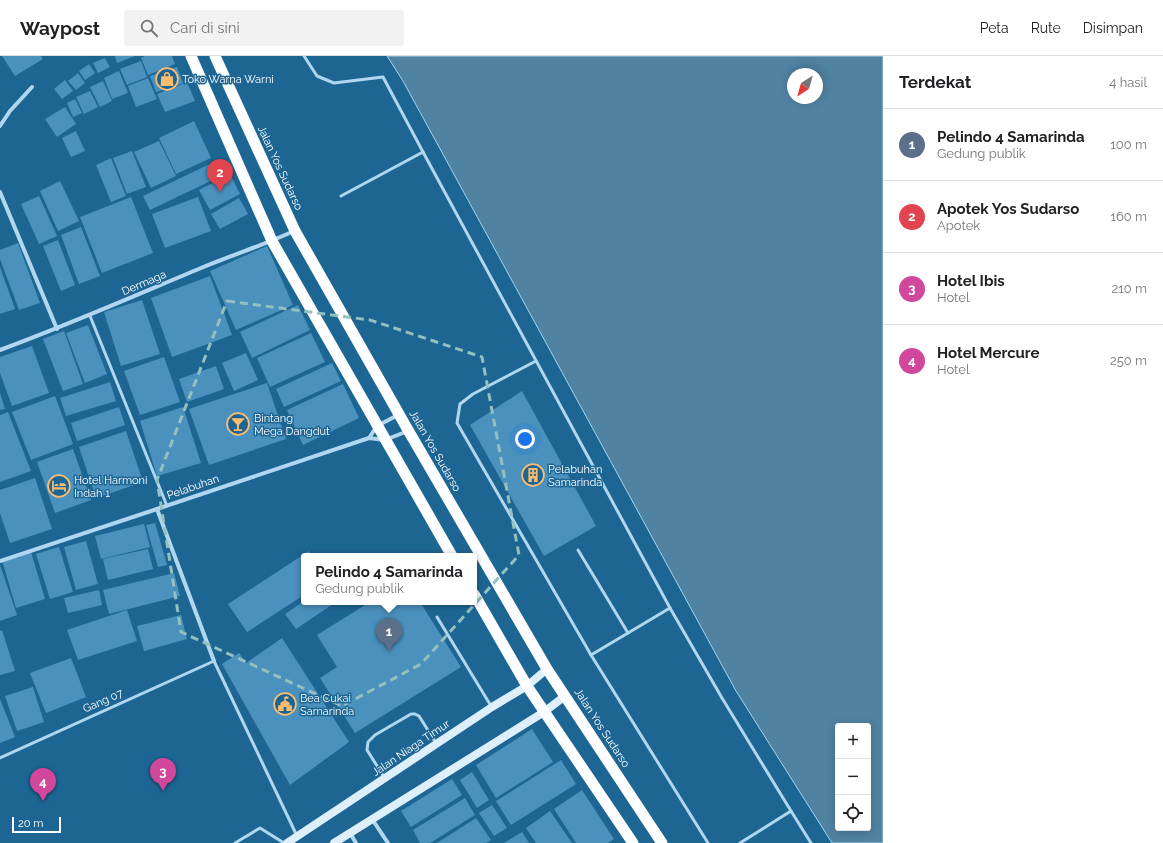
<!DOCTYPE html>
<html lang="id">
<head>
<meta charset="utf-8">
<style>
  :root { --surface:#fff; --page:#f2f2f2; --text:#202124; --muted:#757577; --line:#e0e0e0; --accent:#846746 }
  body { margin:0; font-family:Raleway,sans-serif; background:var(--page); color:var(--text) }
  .controls { position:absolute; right:12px; bottom:12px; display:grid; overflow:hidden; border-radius:4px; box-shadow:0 2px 10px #0003 }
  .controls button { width:36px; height:36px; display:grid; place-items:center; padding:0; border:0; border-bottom:1px solid var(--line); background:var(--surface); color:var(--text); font:20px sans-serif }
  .compass { position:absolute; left:787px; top:12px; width:36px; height:36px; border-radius:50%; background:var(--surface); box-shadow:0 2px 10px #0003; rotate:217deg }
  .scale { position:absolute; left:12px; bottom:10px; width:49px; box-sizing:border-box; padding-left:4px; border:2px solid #fff; border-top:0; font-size:11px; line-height:14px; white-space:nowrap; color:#fff; -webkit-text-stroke:3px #1d6694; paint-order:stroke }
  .you { position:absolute; left:525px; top:383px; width:14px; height:14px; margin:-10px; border:3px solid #fff; border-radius:50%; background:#1a73e8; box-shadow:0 0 0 6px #1a73e833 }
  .badge { display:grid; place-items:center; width:26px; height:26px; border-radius:50%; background:var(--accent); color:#fff; font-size:13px; font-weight:700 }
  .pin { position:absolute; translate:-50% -33px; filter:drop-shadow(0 1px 2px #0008) }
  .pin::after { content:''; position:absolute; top:21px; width:14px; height:12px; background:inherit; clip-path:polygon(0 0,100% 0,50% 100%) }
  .popup { position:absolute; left:301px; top:497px; width:176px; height:52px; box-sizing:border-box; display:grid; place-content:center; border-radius:4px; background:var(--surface); filter:drop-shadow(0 1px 3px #0005); font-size:13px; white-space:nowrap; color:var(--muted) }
  .popup b { font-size:15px; color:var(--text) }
  .popup::after { content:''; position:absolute; left:50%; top:100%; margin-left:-8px; border:8px solid transparent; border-top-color:var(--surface) }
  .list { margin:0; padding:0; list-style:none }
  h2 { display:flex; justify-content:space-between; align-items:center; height:52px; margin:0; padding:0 16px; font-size:17px }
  h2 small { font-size:13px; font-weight:400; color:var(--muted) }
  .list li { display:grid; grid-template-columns:26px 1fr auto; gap:12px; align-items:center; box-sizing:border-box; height:72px; padding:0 16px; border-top:1px solid var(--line) }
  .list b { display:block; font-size:15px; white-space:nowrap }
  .list p { margin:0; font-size:13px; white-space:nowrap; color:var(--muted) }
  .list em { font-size:13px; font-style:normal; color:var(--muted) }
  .icon { flex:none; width:22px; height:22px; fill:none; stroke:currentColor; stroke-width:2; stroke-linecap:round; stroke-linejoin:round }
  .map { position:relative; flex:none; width:883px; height:787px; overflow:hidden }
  header { display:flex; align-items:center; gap:24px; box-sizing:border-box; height:56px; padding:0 20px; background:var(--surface); border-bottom:1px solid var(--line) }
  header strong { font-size:19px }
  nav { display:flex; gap:22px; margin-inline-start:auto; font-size:14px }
  .search { width:280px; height:36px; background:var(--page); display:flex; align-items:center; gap:10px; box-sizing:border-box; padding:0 14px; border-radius:4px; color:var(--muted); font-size:15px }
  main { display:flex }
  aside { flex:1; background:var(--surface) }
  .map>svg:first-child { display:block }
</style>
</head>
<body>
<header>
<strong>Waypost</strong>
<div class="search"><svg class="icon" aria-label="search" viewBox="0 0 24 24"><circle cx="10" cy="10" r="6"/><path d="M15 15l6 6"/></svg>Cari di sini</div>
<nav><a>Peta</a><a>Rute</a><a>Disimpan</a></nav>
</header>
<main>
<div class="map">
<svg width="883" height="787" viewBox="0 0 883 787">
  <rect width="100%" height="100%" fill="#1d6694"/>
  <!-- water -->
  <path fill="#5082a1" stroke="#a3d4f0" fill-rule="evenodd" d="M387,0H883V787H832L736,635L403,25ZM793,18H817V42H793ZM838,670H868V772H838Z"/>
  <!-- building -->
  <g fill="#4a91bd">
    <polygon points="2,0 41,0 43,3 15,20"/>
    <polygon points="115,0 135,0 117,7"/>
    <polygon points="145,0 172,0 175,8 148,19 141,2"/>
    <polygon points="105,2 110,11 98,17 93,7"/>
    <polygon points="141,5 147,21 127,29 120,13"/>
    <polygon points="89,8 95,17 85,24 79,15"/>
    <polygon points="177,11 183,27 156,36 150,20"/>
    <polygon points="119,15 128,37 112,43 104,22"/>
    <polygon points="78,17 85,27 76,34 68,25"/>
    <polygon points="148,22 157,43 136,51 128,30"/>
    <polygon points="65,24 73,35 62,43 54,33"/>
    <polygon points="103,25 112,45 100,51 90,31"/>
    <polygon points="187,26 195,45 165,56 157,38"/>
    <polygon points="90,35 98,51 84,58 76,41"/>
    <polygon points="75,43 82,57 73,61 67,47"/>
    <polygon points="65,51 76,68 57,81 45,63"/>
    <polygon points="194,65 211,102 176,118 159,82"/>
    <polygon points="76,75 85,95 71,101 62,82"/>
    <polygon points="159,85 176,120 151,132 134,96"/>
    <polygon points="132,95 146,131 127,138 113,102"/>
    <polygon points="111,102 126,140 111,146 96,109"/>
    <polygon points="214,106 221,120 150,154 143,140"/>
    <polygon points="230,118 240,138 210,154 199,134"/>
    <polygon points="60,125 79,165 58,175 40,135"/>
    <polygon points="39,140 57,180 39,188 21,148"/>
    <polygon points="131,141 153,197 102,217 80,161"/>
    <polygon points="198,141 211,175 165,192 152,158"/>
    <polygon points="239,142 248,158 220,173 211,158"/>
    <polygon points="81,171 100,220 79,228 61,179"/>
    <polygon points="58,184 75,229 61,235 43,190"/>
    <polygon points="18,187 40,247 19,254 0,203 0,194"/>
    <polygon points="267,190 293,249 236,274 210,215"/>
    <polygon points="0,211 15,253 0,258"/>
    <polygon points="210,220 232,279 172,301 151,242"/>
    <polygon points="142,244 160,298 121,310 104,256"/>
    <polygon points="298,249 310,274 252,302 240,276"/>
    <polygon points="88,269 107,318 85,327 66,277"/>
    <polygon points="64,275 83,328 63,335 43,283"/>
    <polygon points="311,277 325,306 270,331 257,302"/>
    <polygon points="32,290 49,337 12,350 0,317 0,301"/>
    <polygon points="246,297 258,324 234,335 222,307"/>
    <polygon points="164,301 180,346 140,359 124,315"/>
    <polygon points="332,307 341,325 284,351 276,333"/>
    <polygon points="216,310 224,333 187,346 179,323"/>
    <polygon points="110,326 116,345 66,360 60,342"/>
    <polygon points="267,327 286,383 209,409 189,353"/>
    <polygon points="343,328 359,362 303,389 287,354"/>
    <polygon points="522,335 596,470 544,500 470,369"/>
    <polygon points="0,337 5,353 0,354"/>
    <polygon points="55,340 73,388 31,404 12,356"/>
    <polygon points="119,351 125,369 77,385 71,367"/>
    <polygon points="183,351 201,407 157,420 140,365"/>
    <polygon points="8,356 31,415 0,426 0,359"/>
    <polygon points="126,375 143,426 96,442 79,391"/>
    <polygon points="73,393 91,444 55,457 37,406"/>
    <polygon points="35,422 52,473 10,487 0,457 0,434"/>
    <polygon points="155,467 167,509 158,511 146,469"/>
    <polygon points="144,468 150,491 101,503 95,480"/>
    <polygon points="86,485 98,528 76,534 64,491"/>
    <polygon points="59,491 73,536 50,543 36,498"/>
    <polygon points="148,493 153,513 108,524 103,503"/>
    <polygon points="309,495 312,500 304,500 304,539 247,576 228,548"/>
    <polygon points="31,496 45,543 16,552 2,504"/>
    <polygon points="0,509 17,559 0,565"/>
    <polygon points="174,517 180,540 109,558 103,534"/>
    <polygon points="99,534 102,549 68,557 64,542"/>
    <polygon points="304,545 304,546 336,546 296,573 285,558"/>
    <polygon points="370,546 420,546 461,611 355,677 320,622 337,611 317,579"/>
    <polygon points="127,554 137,585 78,604 67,574"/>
    <polygon points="181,559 187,583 144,595 137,570"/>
    <polygon points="2,574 15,615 0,619 0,575"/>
    <polygon points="282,582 349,686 290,729 222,608 239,597 246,607"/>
    <polygon points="71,602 86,641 46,657 30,617"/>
    <polygon points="33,631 44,666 17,675 5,640"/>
    <polygon points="0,643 15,681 0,687"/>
    <polygon points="532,673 553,706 496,742 476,709"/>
    <polygon points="561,704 576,728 511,769 496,745"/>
    <polygon points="472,716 489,744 477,752 460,724"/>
    <polygon points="452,723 462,739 411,771 401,755"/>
    <polygon points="582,734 614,783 608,787 576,787 554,753"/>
    <polygon points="465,742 475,759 430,787 420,787 413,774"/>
    <polygon points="492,749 507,772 494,780 479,757"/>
    <polygon points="550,755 572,787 536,787 526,772"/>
    <polygon points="476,762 491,784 486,787 437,787"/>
    <polygon points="522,776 529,787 504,787"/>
  </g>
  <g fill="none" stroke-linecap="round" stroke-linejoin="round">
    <!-- service -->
    <g stroke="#b0d7ef" stroke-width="3">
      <polyline points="304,0 317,20 334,27 383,21 423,96"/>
      <polyline points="341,140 423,96 670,552"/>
      <polyline points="90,260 167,450"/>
      <polyline points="536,305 473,338 460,348 457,367 591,599 708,787"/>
      <polyline points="578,494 628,577"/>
      <polyline points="437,561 491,650"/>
      <polyline points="591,599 670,552 722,642 791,755"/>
      <polyline points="0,702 214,605 297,780"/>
      <polyline points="384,721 367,694 368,686 375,679 411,658 415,658 419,660 436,687"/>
      <polyline points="235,787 260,772 284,787"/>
      <polyline points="740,787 791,755 811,787"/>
    </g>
    <!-- minor -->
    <g stroke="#b0d7ef" stroke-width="4">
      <polyline points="0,70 10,55 32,31"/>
      <polyline points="0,136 57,273"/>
      <path d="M0,294C68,269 134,240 201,212C232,199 264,189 294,175"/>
      <polyline points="369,382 377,370 398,359"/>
      <polyline points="157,453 214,605"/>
      <polyline points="0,505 157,453 369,382 385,384 408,375"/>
      <polyline points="372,763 388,787"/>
      <polyline points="350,777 356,787"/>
    </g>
    <!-- secondary -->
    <g stroke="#ddeffb" stroke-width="8">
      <polyline points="287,787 492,651 527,630 547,613"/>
      <polyline points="334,787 544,656 565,640"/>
    </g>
    <!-- trunk -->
    <g stroke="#fcfeff" stroke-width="11">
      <polyline points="191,0 272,185 452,500"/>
      <polyline points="215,0 295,175 408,374 547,613 662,787"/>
      <polyline points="474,538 527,630 633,787"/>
    </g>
  </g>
  <!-- marked area -->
  <path fill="none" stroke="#93c1be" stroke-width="3" stroke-dasharray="8 5" stroke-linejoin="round" d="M227,245L370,264L482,301L519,499L421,608L342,650L181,576L157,424Z"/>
  <!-- icons -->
  <defs>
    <g id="shop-ring" transform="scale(1.15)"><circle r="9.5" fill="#1d6694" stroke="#febc6f" stroke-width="1.5"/><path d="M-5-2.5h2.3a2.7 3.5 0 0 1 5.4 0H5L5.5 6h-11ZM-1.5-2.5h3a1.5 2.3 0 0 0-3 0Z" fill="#febc6f"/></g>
    <g id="bar-ring" transform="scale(1.15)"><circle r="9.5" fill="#1d6694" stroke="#febc6f" stroke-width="1.5"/><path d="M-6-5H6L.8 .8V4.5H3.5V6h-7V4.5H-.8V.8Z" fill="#febc6f"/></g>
    <g id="building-ring" transform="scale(1.15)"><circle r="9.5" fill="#1d6694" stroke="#febc6f" stroke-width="1.5"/><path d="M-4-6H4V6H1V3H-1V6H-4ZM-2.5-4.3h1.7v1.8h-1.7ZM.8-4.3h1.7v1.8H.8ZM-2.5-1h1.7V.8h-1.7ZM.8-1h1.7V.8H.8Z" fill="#febc6f"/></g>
    <g id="hotel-ring" transform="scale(1.15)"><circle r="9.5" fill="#1d6694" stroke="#febc6f" stroke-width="1.5"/><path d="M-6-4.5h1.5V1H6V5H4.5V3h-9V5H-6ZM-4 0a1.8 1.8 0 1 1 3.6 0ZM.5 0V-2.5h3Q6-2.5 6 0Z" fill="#febc6f"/></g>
    <g id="civic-ring" transform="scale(1.15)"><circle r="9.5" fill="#1d6694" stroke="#febc6f" stroke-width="1.5"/><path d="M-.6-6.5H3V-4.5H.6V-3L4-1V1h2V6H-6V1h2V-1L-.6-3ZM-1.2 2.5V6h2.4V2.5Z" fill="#febc6f"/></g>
  </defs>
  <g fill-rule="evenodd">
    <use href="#shop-ring" x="167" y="23"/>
    <use href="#bar-ring" x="238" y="368"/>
    <use href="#building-ring" x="533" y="419"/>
    <use href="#hotel-ring" x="59" y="430"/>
    <use href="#civic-ring" x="285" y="648"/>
  </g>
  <g text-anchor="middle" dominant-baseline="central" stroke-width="3" stroke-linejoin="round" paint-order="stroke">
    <!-- poi labels -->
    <g font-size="11" fill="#fff" stroke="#1d6694" text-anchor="start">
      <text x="182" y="23">Toko Warna Warni</text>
      <text x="254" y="362">Bintang<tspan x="254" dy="13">Mega Dangdut</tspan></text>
      <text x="548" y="413">Pelabuhan<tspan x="548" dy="13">Samarinda</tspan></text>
      <text x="74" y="424">Hotel Harmoni<tspan x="74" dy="13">Indah 1</tspan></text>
      <text x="300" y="642">Bea Cukai<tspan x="300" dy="13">Samarinda</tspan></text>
    </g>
    <!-- street labels -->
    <g font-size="11" fill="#fff" stroke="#1d6694">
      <text transform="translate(280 112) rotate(65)">Jalan Yos Sudarso</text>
      <text transform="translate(144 227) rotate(-23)">Dermaga</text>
      <text transform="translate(435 395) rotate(60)">Jalan Yos Sudarso</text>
      <text transform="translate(193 431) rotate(-19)">Pelabuhan</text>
      <text transform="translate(103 645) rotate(-24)">Gang 07</text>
      <text transform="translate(602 672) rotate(57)">Jalan Yos Sudarso</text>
      <text transform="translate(411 692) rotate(-34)">Jalan Niaga Timur</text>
    </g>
  </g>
</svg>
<div class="controls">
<button>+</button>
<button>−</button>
<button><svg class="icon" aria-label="locate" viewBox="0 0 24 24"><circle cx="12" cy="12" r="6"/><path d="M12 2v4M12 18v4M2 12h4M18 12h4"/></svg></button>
</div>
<svg class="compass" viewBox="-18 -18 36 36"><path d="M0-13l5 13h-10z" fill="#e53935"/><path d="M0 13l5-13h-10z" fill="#757577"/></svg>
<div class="scale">20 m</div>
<div class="you"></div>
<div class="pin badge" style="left:389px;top:595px;background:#5c6f8a">1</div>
<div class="popup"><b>Pelindo 4 Samarinda</b>Gedung publik</div>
<div class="pin badge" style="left:220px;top:136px;background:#e0444e">2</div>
<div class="pin badge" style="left:163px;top:735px;background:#d1479c">3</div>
<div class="pin badge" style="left:43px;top:745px;background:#d1479c">4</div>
</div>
<aside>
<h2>Terdekat<small>4 hasil</small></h2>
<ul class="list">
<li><span class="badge" style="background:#5c6f8a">1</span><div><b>Pelindo 4 Samarinda</b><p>Gedung publik</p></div><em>100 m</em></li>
<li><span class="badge" style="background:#e0444e">2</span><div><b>Apotek Yos Sudarso</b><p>Apotek</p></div><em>160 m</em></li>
<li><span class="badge" style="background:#d1479c">3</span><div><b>Hotel Ibis</b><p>Hotel</p></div><em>210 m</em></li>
<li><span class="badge" style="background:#d1479c">4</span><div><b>Hotel Mercure</b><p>Hotel</p></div><em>250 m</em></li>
</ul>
</aside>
</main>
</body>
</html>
